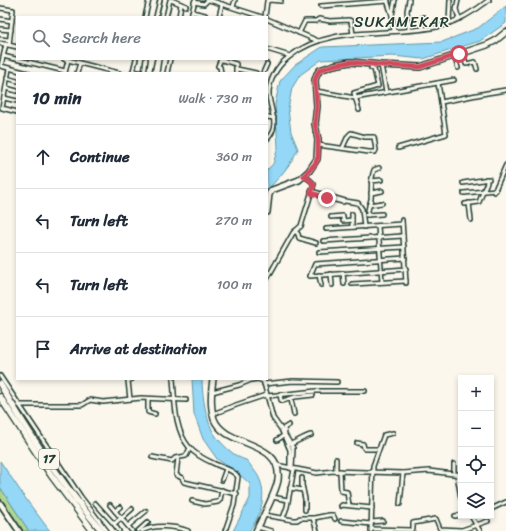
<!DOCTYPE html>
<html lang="en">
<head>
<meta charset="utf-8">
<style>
  :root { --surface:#fff; --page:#f2f2f3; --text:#1f2937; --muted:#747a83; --line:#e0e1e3 }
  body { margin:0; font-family:Sriracha,sans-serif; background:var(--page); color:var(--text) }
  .controls { position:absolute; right:12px; bottom:12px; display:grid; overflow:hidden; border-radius:0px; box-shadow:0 2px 6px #0003 }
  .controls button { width:36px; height:36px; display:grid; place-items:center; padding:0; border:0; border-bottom:1px solid var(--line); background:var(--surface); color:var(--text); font:20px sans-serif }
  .stop { position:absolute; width:12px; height:12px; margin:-9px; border:3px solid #d1495b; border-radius:50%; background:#fff }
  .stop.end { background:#d1495b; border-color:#fff; box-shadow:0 1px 4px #0008 }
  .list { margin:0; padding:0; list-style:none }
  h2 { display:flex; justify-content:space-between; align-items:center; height:52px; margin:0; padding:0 16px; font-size:17px }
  h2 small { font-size:13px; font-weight:400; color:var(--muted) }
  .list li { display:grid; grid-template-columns:26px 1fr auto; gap:12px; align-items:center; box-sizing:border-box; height:64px; padding:0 16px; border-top:1px solid var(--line) }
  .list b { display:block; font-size:15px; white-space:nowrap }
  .list em { font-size:13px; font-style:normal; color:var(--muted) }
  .icon { flex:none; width:22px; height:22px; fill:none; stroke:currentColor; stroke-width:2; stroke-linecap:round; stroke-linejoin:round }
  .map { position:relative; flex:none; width:506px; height:531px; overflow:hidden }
  .search { position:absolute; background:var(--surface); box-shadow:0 2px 6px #0003; left:16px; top:16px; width:252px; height:44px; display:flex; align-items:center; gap:10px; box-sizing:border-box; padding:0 14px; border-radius:0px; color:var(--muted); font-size:15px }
  .panel { position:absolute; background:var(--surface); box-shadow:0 2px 6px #0003; left:16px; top:72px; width:252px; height:308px; border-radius:0px }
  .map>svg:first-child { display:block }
</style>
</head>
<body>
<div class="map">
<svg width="506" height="531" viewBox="0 0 506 531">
  <rect width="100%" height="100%" fill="#fbf7ec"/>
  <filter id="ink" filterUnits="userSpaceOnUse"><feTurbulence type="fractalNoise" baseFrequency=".025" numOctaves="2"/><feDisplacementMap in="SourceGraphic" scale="8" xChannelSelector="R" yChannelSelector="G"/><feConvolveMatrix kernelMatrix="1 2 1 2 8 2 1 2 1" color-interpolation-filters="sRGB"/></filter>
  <g filter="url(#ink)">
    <!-- green -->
    <polygon fill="#b0d691" stroke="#688a62" points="0,487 29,531 19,531 0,502"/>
    <!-- water -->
    <g fill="#94d7f6" stroke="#6599a8">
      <path d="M506,6V23L480,41L423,59L392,56L321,60L300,75L292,88L288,109L291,132L298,149C290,166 280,177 267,190V170L273,164L278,147L275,104L280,81L295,65L322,47L442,42L478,28Z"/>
      <path d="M192,379H202C202,395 206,422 215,435C221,443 229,451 237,456C240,458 243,459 246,460C249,462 251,467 254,470C269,488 263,513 249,531H233L250,498V484L240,475L217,459L203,439L194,414Z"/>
      <polygon points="0,461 28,502 50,531 29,531 0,487"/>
    </g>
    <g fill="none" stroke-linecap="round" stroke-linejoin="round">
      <!-- street casing -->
      <g stroke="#1f3d34" stroke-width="6">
        <g id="street">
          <polyline points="171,0 186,6"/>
          <polyline points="209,0 262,17"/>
          <polyline points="387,0 392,15"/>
          <polyline points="409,0 407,11 409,29"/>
          <polyline points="458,0 456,9 459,19"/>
          <polyline points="194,2 204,4 208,0"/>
          <polyline points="321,6 388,1"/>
          <polyline points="233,7 235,0"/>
          <polyline points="0,8 13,10 9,45"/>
          <polyline points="192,12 205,15"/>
          <polyline points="145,17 149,0"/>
          <polyline points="156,17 160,0"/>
          <polyline points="166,17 170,0"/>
          <polyline points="179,17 181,4"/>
          <polyline points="191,17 195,0"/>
          <polyline points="219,17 222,4"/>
          <polyline points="265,17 267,1 270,0 281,1"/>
          <polyline points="423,17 423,28"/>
          <polyline points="0,19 12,21"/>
          <polyline points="267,19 318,41"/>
          <polyline points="449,23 450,0"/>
          <polyline points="0,29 11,30"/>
          <polyline points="394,31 392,15 395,0"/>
          <polyline points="299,33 305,21 316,21 319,19 330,21 349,20 351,21 353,34"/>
          <polyline points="0,39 9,40"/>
          <polyline points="0,43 17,47"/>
          <polyline points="6,44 1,66 28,73"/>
          <polyline points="267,49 290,56"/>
          <polyline points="463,52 466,64 475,62 477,69"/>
          <polyline points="454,55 458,68"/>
          <polyline points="3,56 65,71"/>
          <polyline points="64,59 119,73"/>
          <polyline points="221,59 222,60 236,64 236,73"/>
          <polyline points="381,65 386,92"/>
          <polyline points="9,69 2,108 17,112"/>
          <polyline points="237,69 256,73"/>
          <polyline points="133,71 136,59"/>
          <polyline points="65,73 68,60"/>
          <polyline points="77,73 80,63"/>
          <polyline points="132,73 133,71 143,73"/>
          <polyline points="144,73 146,59"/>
          <polyline points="154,73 157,59"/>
          <polyline points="157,73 159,59"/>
          <polyline points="167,73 170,59"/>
          <polyline points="221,73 220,67 218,66 221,59"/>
          <polyline points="263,73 267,64"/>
          <polyline points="7,78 17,81"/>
          <polyline points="438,83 441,102 487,93 506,90"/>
          <polyline points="6,88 17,91"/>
          <polyline points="316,91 355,98 454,80"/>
          <polyline points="4,98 17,101"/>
          <polyline points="359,110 354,93 378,86 374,69 371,68 373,64"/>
          <polyline points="267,117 274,118"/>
          <path d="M267,139C280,127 271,112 269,96C268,81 277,66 289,57C330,23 393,38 441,26C458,21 475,11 489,0"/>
          <polyline points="318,145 369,152 375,152 376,150 374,137 365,137 351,133 348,136 343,147"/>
          <polyline points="398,148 446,134 441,102"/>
          <polyline points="371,181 381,180"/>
          <polyline points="463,183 489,179"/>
          <polyline points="311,191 345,201 358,203 362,209 364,227"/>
          <polyline points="494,192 506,165"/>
          <polyline points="371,193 382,191"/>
          <polyline points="464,193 496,190"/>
          <polyline points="320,196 343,202"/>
          <polyline points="469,203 471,220"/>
          <polyline points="465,204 479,202 487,182 486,179"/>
          <polyline points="369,205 382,203"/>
          <polyline points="352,214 352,227"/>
          <polyline points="366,215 382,214"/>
          <path d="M368,215C367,209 370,205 371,199C372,189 370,180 374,170L379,168"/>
          <polyline points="331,217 343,216 343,221 352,220"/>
          <polyline points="402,220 406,283"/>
          <polyline points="378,226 382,282"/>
          <polyline points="326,229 402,224"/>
          <polyline points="295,231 298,234 299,238 316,243"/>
          <polyline points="323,241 403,236"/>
          <polyline points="319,252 404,247"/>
          <polyline points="405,258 315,264 310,276 406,269"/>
          <polyline points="343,273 344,284"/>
          <polyline points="331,274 332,285"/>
          <polyline points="319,275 321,285"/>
          <polyline points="267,279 293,233 301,226 314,184 310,180 304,176"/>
          <polyline points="352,284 406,281"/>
          <polyline points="0,376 81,497 107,531"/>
          <path d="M173,379C175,401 174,429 189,447C195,455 206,460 215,464C223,468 234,470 238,477L234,505L225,531"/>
          <polyline points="263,379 273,418 281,429 290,450 290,468"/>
          <polyline points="264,384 293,381 337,382"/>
          <polyline points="212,392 239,385 251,380 258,379 263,381"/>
          <polyline points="280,394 281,400 283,401 295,397 313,395"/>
          <polyline points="267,396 316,391 365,391"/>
          <polyline points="130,399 128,381 132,379"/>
          <polyline points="148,399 148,412 155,414"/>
          <polyline points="291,399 294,414"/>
          <polyline points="18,405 82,405 90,400 103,402 141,398 186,400"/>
          <polyline points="213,414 236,405 266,395"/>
          <polyline points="289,425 284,428 285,435 293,448 292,469"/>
          <polyline points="277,440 283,436"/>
          <polyline points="357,443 363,444 364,448 365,449 378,449"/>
          <path d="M291,444C298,441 304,437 311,435"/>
          <polyline points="152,457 172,461 175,458 186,456 190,448"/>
          <polyline points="178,458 176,475 182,478 184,482 237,494"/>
          <polyline points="276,465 317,473 333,471 403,473 429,471 461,475"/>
          <polyline points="336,471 336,459"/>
          <polyline points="340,471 341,491 347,492 349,505"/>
          <polyline points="454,473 454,464"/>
          <polyline points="457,474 461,498"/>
          <polyline points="302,478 302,485 305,499 305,510"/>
          <polyline points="222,480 226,469"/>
          <polyline points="290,488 303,490"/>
          <polyline points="272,497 288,500"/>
          <polyline points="192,501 205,504 218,502 220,500 222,490"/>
          <polyline points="95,503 114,524"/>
          <polyline points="400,504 403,473"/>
          <polyline points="110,505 132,531"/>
          <polyline points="341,506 342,505 372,508"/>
          <polyline points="491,509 506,502"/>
          <polyline points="115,511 120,507"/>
          <polyline points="264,515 293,520 297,520 300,518 313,518 317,531"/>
          <polyline points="455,516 461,515"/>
          <polyline points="471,516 480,531"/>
          <polyline points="122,518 132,509"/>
          <polyline points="283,518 287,507 294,469"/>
          <polyline points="314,518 329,515 333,515 335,519"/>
          <polyline points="341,521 371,524"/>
          <polyline points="371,522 383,521"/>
          <polyline points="128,526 146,511"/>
          <polyline points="258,527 271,531"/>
          <polyline points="372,529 411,530 413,529 413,523 436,519 440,529 462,530 488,521"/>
          <polyline points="119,531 114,524 121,518"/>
          <polyline points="138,531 148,522"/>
          <path d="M142,531C154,524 175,526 188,531"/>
          <polyline points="371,531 373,466 384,435 393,433"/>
        </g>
      </g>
      <!-- secondary casing -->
      <g stroke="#1f3d34" stroke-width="8">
        <polyline id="secondary" points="0,503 19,531"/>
      </g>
      <!-- primary casing -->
      <g stroke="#1f3d34" stroke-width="8">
        <g id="primary">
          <polyline points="267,212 269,194 272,190 299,180 309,171 317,159 318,140 315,124 317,106 315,80 317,74 320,70 334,65 350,62 381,65 420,67 487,45 495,41 506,32"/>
          <path d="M213,379C211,392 210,406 214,419C225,448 283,439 278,480C276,492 262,519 256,531"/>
        </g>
      </g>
      <!-- highway casing -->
      <g stroke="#1f3d34" stroke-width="8">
        <g id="highway">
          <path d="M0,384C29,434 64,487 102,531"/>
          <polyline points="0,397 51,475 93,531"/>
        </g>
      </g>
      <!-- street -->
      <use href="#street" stroke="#fbf7ec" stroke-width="3"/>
      <!-- secondary -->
      <use href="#secondary" stroke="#fbf7ec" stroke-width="4.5"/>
      <!-- primary -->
      <use href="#primary" stroke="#fbf7ec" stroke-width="5"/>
      <!-- highway -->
      <use href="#highway" stroke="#fbf7ec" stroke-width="5.5"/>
    </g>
  </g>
  <g fill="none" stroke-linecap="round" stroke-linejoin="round" filter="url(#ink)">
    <!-- route -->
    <polyline stroke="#d1495b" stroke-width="5" points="327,198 311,193 314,184 310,180 304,176 315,164 318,157 318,140 315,124 317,106 315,80 317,74 320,70 334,65 350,62 381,65 420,67 459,54"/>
  </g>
  <g text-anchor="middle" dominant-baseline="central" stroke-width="3" stroke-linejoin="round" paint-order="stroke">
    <!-- shield labels -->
    <rect fill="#fbf7ec" stroke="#61756b" stroke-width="1" x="39" y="449" width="20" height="20" rx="3"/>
    <g font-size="12" font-weight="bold" fill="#1f3d34">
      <text x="49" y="459">17</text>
    </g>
    <!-- quarter labels -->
    <g font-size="15" letter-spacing="1" fill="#1f3d34" stroke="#fbf7ec">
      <text x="402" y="22">SUKAMEKAR</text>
    </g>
  </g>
</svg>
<div class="controls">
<button>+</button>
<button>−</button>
<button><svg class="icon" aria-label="locate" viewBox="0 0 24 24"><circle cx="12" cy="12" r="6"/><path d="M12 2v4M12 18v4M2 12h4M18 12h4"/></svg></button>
<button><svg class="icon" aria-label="layers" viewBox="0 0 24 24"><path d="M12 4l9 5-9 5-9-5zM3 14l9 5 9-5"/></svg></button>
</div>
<div class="stop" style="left:459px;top:54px"></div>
<div class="stop end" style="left:327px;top:198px"></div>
<div class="search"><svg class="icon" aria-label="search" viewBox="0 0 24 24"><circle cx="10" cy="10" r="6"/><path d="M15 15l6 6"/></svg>Search here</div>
<section class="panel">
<h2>10 min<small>Walk · 730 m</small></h2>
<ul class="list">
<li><svg class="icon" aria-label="ahead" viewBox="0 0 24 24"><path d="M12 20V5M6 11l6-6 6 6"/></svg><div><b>Continue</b></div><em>360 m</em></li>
<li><svg class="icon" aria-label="left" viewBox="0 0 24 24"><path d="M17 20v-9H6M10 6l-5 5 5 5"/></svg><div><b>Turn left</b></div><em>270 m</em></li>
<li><svg class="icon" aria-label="left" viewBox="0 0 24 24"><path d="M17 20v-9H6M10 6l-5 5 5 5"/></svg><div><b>Turn left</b></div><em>100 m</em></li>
<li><svg class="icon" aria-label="arrive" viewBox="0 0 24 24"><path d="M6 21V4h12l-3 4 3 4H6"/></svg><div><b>Arrive at destination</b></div></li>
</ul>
</section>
</div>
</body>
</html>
